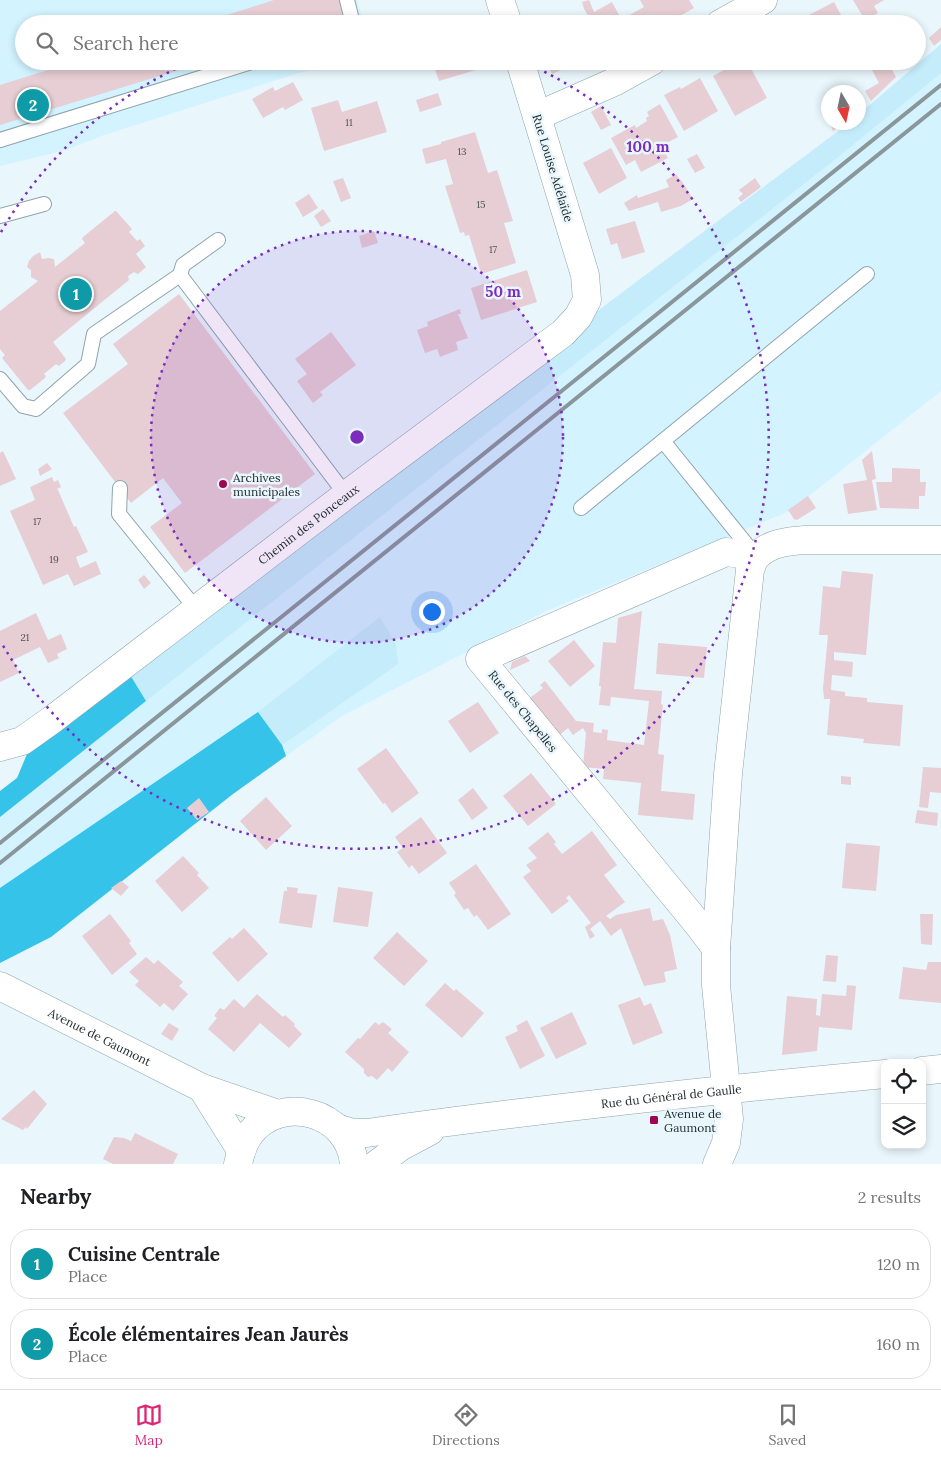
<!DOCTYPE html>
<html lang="en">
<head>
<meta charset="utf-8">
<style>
  :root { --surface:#fff; --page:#f6f6f6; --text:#202124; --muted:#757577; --line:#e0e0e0; --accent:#db2777 }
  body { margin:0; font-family:Lora,serif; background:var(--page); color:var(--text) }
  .controls { position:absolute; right:15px; bottom:15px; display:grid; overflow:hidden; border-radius:10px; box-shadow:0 2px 8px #0003 }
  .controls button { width:45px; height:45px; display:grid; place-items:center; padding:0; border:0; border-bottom:1px solid var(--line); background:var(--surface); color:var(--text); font:25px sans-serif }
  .compass { position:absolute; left:821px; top:85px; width:45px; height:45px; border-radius:50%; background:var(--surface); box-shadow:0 2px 8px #0003; rotate:171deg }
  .you { position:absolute; left:431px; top:611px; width:18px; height:18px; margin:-12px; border:4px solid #fff; border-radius:50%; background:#1a73e8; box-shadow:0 0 0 8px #1a73e833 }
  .badge { display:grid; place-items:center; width:32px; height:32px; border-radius:50%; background:var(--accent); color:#fff; font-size:16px; font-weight:700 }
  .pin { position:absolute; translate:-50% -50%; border:2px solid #fff; box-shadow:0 1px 5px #0006 }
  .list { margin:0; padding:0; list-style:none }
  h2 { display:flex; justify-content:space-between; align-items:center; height:65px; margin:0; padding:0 20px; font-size:21px }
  h2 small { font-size:16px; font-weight:400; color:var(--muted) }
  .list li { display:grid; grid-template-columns:32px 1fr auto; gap:15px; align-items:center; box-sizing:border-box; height:70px; margin:0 10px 10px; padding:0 10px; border:1px solid var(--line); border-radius:20px }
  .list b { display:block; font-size:19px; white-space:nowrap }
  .list p { margin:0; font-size:16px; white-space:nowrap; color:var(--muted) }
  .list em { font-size:16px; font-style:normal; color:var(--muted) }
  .icon { flex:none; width:28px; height:28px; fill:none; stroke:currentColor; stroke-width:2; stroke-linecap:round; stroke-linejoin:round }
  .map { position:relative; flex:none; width:941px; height:1164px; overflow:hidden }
  .search { position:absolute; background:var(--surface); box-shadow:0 2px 8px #0003; left:15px; right:15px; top:15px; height:55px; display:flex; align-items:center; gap:12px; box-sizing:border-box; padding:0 18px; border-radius:28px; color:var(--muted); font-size:19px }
  .sheet { height:225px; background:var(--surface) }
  nav { display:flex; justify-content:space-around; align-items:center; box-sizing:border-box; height:70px; border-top:1px solid var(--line); background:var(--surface); font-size:14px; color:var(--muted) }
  nav a { display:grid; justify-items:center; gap:2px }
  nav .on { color:var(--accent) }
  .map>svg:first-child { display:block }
</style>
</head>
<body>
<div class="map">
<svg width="941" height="1164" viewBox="0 0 941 1164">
  <rect width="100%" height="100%" fill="#e9f7fd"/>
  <!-- built -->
  <g fill="#d2f3ff">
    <polygon points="0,0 357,0 364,24 24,24 24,61 337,61 104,135 66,150 0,166"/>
    <polygon points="941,48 941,391 790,511 548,610 342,716 233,794 51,937 0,963 0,791 850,123 858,122"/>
  </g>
  <!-- green -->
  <g fill="#c4ecfa">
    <polygon points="941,44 941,73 838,157 146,701 129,673 612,300 849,123 858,122 859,114"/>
    <polygon points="380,617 396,645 398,664 282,745 258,712"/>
  </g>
  <!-- forest -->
  <g fill="#35c3ea">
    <polygon points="129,673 146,701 0,817 0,791 17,778 27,754"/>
    <polygon points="258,712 282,745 286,756 233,794 51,937 0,963 0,888"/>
  </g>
  <!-- building -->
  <g fill="#e6ced4">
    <polygon points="274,0 339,0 345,18 327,24 199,24"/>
    <polygon points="589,0 594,12 612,2 624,24 601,24 598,19 592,22 584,9 582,2"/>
    <polygon points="640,0 689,0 694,8 666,24 627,24 624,18 644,7"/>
    <polygon points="853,0 884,0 874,6 878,13 865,20"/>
    <polygon points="834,2 846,24 811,24 807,16"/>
    <polygon points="802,16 806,24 787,24"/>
    <polygon points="941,27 941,40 934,46 929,38"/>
    <polygon points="77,61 205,61 205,62 0,125 0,85"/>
    <polygon points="432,61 484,61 486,67 439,81"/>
    <polygon points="546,61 582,61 552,74"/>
    <polygon points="740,61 747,61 767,98 735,116 713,76"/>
    <polygon points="784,61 794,61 796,64 785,70 782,63"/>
    <polygon points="887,61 896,77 871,101 865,91 879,83 872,70"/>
    <polygon points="700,78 718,111 684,131 664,95 680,87 681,89"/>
    <polygon points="293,82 303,100 285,110 283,107 263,118 252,99 273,87 275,91"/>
    <polygon points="438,93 442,105 420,112 416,100"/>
    <polygon points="338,100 342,112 377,101 387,132 324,151 311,108"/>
    <polygon points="660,104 678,137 661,146 668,158 641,172 635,160 626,165 611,138 635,125 636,128 647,121 646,118 649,116 647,112"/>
    <polygon points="601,106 611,125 601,130 591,112"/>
    <polygon points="829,122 844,122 833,131"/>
    <polygon points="475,132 488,173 497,170 513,221 504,223 516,263 481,274 469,235 465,236 464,232 460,233 445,186 453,184 446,159 426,164 422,149 441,144 441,142"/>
    <polygon points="611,148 627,178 599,194 583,163"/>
    <polygon points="697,154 705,168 695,173 687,159"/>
    <polygon points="676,174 680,180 681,180 693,199 681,206 661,212 658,202 629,211 624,203 637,195 638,198 669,187 666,180"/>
    <polygon points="343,178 351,198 341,202 333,181"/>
    <polygon points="755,178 761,187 741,202 738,198 743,194 739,190"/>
    <polygon points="309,194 318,208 303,217 295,203"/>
    <polygon points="323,209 331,221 321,227 314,216"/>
    <polygon points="115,211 116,211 132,229 129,232 137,241 140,239 145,246 136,254 146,267 138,274 134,272 128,276 129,280 53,342 66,359 65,361 59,366 56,364 44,374 46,376 45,378 30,390 28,390 2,358 5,355 0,349 0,311 38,281 31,277 31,270 27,267 29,261 33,256 40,252 42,259 49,258 54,259 55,267 85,243 82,239 83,237"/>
    <polygon points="635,221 645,252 622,259 617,243 611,245 606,229"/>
    <polygon points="374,231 378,243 362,248 359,236"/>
    <polygon points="527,270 537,302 481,320 471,288"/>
    <polygon points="179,294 315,474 185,573 150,527 182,503 163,478 131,503 63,413 128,364 113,344"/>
    <polygon points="460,309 461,314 458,314 468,338 456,342 458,350 440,357 437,349 425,353 417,330 428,326 427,322"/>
    <polygon points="331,332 356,365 320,392 323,395 313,403 297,381 307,374 295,359"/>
    <polygon points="3,451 16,479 0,486 0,453"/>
    <polygon points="872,451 876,479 872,480 877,510 848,514 843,484 867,480 862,460"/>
    <polygon points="47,463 52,469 40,476 38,469"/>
    <polygon points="892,468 920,469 920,482 926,482 925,496 919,496 919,509 880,508 876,482 892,482"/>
    <polygon points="52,477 54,482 58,480 61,487 57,489 58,490 74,527 76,526 88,552 76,557 80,568 96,561 101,574 74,586 68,574 43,585 10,511 35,500 30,487"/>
    <polygon points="808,496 816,508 797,520 794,519 788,510"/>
    <polygon points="842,571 873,574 866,655 834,652 834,660 853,662 852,677 832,675 831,690 845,692 845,696 867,698 867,702 903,705 900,746 863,743 864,739 827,735 830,699 824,699 823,688 828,635 819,635 823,586 840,588"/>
    <polygon points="144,575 151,583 144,589 138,580"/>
    <polygon points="642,611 634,689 662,691 661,704 663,705 658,754 664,755 661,791 695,794 693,820 638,815 641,783 603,779 604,769 583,767 586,733 583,728 573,735 568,728 557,737 527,700 543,688 540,685 545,681 576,721 594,723 593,732 602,733 602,729 608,730 607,740 644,745 649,701 611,697 610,706 599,705 601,686 599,686 603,642 616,643 618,618"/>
    <polygon points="36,613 48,640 61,634 67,649 57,654 59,658 48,663 40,647 13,660 19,673 0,682 0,631"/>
    <polygon points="574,640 595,666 570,687 548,661"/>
    <polygon points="658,643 707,647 704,678 656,674"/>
    <polygon points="525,656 530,661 510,670 512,662"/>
    <polygon points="478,702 499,733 470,753 448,721"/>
    <polygon points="386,748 419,793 392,813 385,803 383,804 357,769"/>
    <polygon points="923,767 941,768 941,793 930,792 928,808 919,807"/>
    <polygon points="531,773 556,804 528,826 503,796"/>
    <polygon points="841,776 851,777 851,785 841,784"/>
    <polygon points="473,788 488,808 472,820 458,800"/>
    <polygon points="266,797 292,826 266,850 240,821"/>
    <polygon points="199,798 209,812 197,820 187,808"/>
    <polygon points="917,810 938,813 937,826 915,823"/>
    <polygon points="421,817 447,853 419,874 412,865 409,868 397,852 403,848 395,837"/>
    <polygon points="592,831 617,865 604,875 625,902 606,916 610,919 616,915 650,908 653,921 663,919 670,935 677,969 664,972 666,982 644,986 621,928 611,936 600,921 590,929 595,936 590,939 585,927 591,923 569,895 566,898 569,901 552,914 523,877 531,871 526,865 537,858 528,848 548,832 556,842 554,844 562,854"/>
    <polygon points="846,843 880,846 876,891 842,888"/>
    <polygon points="183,856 199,873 197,875 209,888 182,912 155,881"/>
    <polygon points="476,864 511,914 488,930 477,915 474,917 468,908 464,910 454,895 456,893 449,883"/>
    <polygon points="121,881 129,887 121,896 111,888"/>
    <polygon points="287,887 298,888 297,893 317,895 312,928 279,923 284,891 287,891"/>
    <polygon points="338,887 373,892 368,927 333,922"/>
    <polygon points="110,914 131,941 129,943 137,954 112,975 82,936"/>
    <polygon points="920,914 933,914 932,945 921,944"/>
    <polygon points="244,928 268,954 238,982 212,953 230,937 232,939"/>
    <polygon points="397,932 428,961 404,986 373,958"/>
    <polygon points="826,955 838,956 836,982 823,981"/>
    <polygon points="146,957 154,964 158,960 183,982 179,986 188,994 173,1011 164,1003 160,1007 135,985 139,981 129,972"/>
    <polygon points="928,962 941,962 941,1003 899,999 903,967 926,970"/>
    <polygon points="445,983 454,991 456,989 484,1013 462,1038 425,1005"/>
    <polygon points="847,985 856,986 852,1030 819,1027 817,1051 782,1055 787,996 817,999 816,1015 820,1016 822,994 846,996"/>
    <polygon points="257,994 283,1017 285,1015 295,1024 294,1026 302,1034 289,1048 260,1023 234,1052 208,1029 217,1018 214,1016 220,1008 224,1010 234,999 244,1008"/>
    <polygon points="640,997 644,1006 651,1003 663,1033 633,1045 618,1005"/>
    <polygon points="572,1012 587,1044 556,1059 540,1028"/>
    <polygon points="527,1020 545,1056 520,1069 505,1037 518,1031 516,1026"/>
    <polygon points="375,1022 379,1025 383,1022 392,1029 388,1033 409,1052 392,1072 388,1068 377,1080 372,1076 368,1077 364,1073 364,1069 345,1052 358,1038 360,1039"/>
    <polygon points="169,1023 179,1029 172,1041 161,1034"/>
    <polygon points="34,1090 47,1104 27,1129 26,1127 23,1130 1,1119"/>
    <polygon points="135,1133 178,1154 173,1164 113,1164 103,1159 114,1137 124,1138 131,1141"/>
  </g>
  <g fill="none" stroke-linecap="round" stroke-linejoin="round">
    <!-- service casing -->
    <g stroke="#8ea4ac" stroke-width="16">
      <g id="service">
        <polyline points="347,0 353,24"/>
        <polyline points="0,140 255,61"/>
        <polyline points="0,216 44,204"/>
        <polyline points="180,275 183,265 218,240"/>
        <polyline points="0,379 23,406 36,409 88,364 94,334 180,275 346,495"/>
        <polyline points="663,441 755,555"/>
        <polyline points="120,488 119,514 197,610"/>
        <polyline points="581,508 867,274"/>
      </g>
    </g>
    <!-- minor casing -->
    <g stroke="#8ea4ac" stroke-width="29">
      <g id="minor">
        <polyline points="500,0 508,24"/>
        <polyline points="720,24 763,0"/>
        <polyline points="537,116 614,82 652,61"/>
        <path id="s1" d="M0,747L22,741L53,719L346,495L563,333L578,317L587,300L585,275L520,61"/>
        <polyline points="716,948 697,923 480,659 726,552 756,556"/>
        <path d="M717,1164L726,1143L729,1119L716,985V948L728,774L750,570C752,566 753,559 757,556C769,543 789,541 805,540H941"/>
      </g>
    </g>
    <!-- tertiary casing -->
    <g stroke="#8ea4ac" stroke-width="29">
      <g id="tertiary">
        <path id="s2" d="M0,986L202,1088L278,1114"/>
        <polyline points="202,1088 241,1150"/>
      </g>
    </g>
    <!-- secondary casing -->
    <g stroke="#8ea4ac" stroke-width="29">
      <g id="secondary">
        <polyline points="922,1071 941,1069"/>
        <path id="s3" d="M339,1129L353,1133H367C539,1109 712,1090 885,1074"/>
        <path d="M238,1164C240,1154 243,1144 249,1135C280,1092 350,1112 354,1164"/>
        <polyline points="377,1164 400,1147 430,1131"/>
      </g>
    </g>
    <!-- service -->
    <use href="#service" stroke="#fff" stroke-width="14"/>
    <!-- minor -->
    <use href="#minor" stroke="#fff" stroke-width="28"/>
    <!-- tertiary -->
    <use href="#tertiary" stroke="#fff" stroke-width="28"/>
    <!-- secondary -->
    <use href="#secondary" stroke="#fff" stroke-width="28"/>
    <!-- rail -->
    <g stroke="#8a969a" stroke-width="4">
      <polyline points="0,843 300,602 941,85"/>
      <polyline points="0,863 941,104"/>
    </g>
  </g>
  <!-- distance rings -->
  <circle cx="357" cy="437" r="206" fill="#7b2cbf" fill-opacity=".12"/>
  <g fill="none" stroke="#7b2cbf" stroke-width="2.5" stroke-dasharray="2.5 5">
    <circle cx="357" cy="437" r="206"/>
    <path d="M1 232A411 411 0 0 1 190 62M524 62A411 411 0 1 1 1 642"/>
  </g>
  <!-- markers -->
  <g fill="#9e0852" stroke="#e9f7fd" stroke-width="2">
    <circle cx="223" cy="484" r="5"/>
    <rect x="649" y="1115" width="10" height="10" rx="2.5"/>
  </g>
  <g text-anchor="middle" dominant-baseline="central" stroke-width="5" stroke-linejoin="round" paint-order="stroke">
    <!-- number labels -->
    <g font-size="10" fill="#515255">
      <text x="349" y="122">11</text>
      <text x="462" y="151">13</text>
      <text x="481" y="204">15</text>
      <text x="493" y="249">17</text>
      <text x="37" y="521">17</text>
      <text x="54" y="559">19</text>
      <text x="25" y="637">21</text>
    </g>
    <!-- street labels -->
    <g font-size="12" fill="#1f282b" stroke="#e9f7fd">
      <text transform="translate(553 168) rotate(73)">Rue Louise Adélaïde</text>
      <text stroke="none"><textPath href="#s1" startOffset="382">Chemin des Ponceaux</textPath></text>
      <text transform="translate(523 711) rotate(51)">Rue des Chapelles</text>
      <text stroke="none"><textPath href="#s2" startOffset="112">Avenue de Gaumont</textPath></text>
      <text stroke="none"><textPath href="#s3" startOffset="335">Rue du Général de Gaulle</textPath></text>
    </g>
    <!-- poi labels -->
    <g font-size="12" fill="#1f282b" stroke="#e9f7fd" text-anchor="start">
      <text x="233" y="477">Archives<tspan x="233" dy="14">municipales</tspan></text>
      <text x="664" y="1113">Avenue de<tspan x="664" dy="14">Gaumont</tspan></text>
    </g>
  </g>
  <circle cx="357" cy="437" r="8" fill="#7b2cbf" stroke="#e9f7fd" stroke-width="2.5"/>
  <g font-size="15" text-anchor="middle" font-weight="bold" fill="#7b2cbf" stroke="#e9f7fd" stroke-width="5" stroke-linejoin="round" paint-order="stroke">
    <text x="648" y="152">100 m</text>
    <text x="503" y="297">50 m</text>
  </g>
</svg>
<div class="controls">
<button><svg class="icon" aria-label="locate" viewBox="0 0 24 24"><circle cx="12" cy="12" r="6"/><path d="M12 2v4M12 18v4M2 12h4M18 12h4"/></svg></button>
<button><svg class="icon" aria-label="layers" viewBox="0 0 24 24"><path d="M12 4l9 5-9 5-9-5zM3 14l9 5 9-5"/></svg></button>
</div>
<svg class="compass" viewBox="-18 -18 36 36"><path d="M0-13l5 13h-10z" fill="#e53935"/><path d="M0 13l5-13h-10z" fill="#757577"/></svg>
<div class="you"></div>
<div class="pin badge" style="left:76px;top:294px;background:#0f9aa8">1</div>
<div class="pin badge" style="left:33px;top:105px;background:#0f9aa8">2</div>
<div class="search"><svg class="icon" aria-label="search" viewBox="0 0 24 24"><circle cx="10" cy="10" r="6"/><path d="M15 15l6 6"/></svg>Search here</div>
</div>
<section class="sheet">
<h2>Nearby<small>2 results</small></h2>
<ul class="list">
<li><span class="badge" style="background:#0f9aa8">1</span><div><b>Cuisine Centrale</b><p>Place</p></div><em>120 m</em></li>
<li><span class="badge" style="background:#0f9aa8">2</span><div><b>École élémentaires Jean Jaurès</b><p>Place</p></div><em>160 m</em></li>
</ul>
</section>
<nav>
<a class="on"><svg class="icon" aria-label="map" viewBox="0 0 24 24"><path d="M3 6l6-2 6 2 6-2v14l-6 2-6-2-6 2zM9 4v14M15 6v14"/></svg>Map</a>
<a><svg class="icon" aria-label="directions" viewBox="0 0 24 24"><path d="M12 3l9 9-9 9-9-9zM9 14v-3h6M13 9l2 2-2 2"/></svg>Directions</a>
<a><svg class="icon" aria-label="saved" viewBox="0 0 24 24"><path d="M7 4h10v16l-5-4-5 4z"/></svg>Saved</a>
</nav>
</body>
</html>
